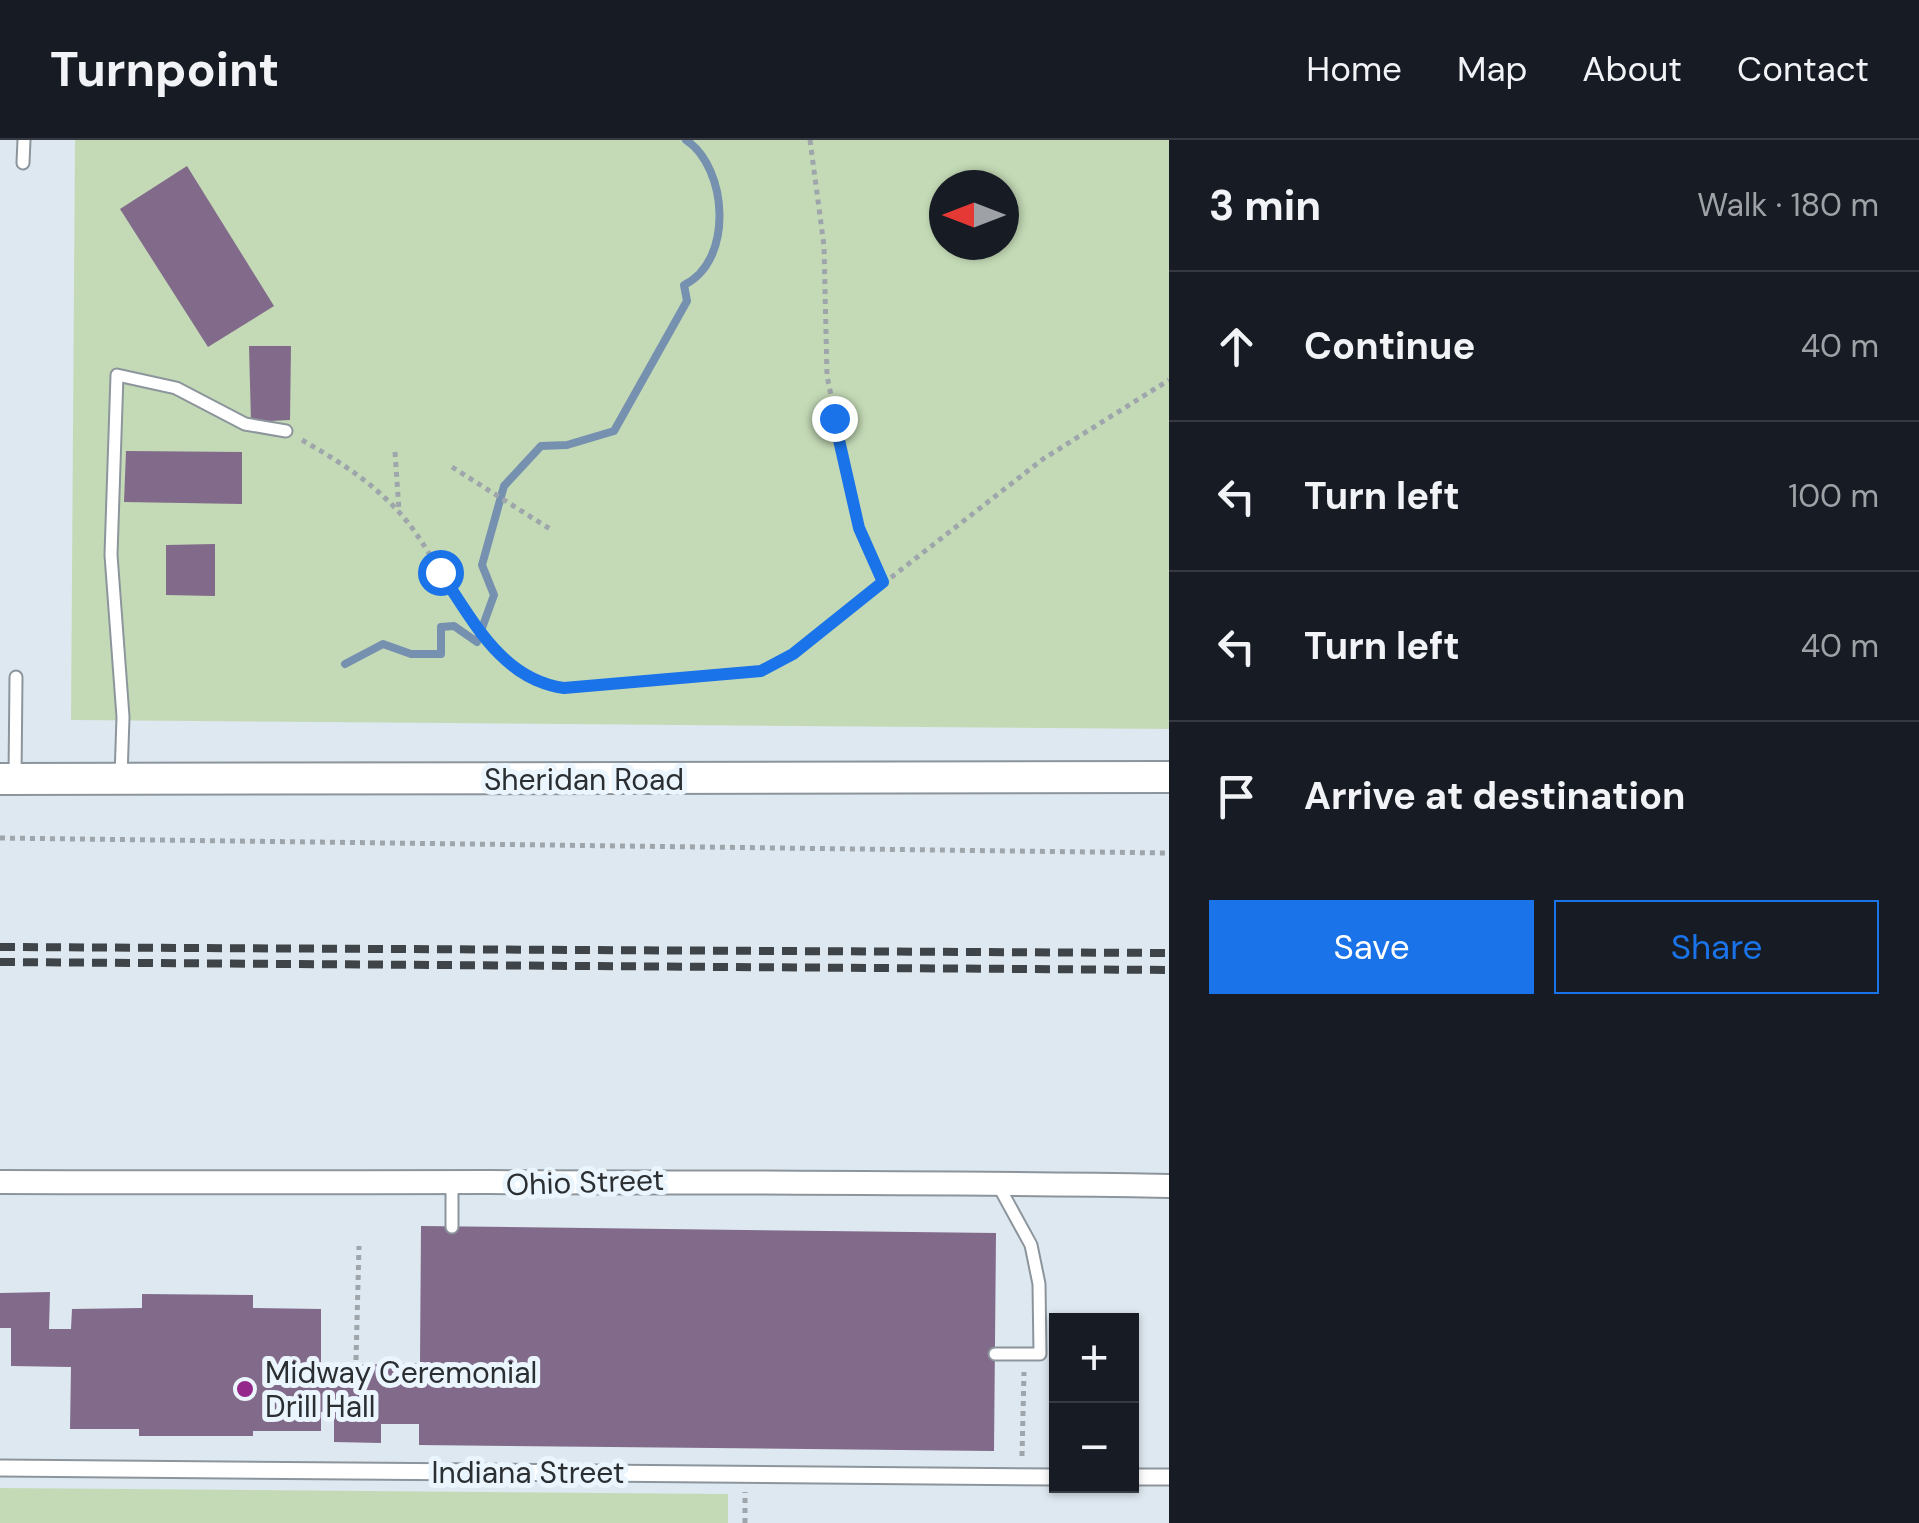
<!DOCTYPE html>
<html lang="en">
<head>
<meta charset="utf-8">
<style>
  :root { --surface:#171b24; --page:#20242c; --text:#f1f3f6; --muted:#9ea1a6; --line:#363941; --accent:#1a73e8 }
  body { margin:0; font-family:"DM Sans",sans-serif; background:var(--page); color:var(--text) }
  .controls { position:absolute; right:30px; bottom:30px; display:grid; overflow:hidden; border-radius:0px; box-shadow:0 2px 8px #0004 }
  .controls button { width:90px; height:90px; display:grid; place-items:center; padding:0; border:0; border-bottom:2px solid var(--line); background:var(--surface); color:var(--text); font:50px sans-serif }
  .compass { position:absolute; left:929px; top:30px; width:90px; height:90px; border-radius:50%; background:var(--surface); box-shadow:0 2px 8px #0004; rotate:270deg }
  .stop { position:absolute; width:30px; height:30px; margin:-22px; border:8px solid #1a73e8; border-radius:50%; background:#fff }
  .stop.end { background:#1a73e8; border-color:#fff; box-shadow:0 2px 10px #0008 }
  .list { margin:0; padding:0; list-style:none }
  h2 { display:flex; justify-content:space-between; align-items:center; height:130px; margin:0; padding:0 40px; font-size:42px }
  h2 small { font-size:32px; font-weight:400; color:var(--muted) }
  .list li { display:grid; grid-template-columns:65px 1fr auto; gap:30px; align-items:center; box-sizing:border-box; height:150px; padding:0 40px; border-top:2px solid var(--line) }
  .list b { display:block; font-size:38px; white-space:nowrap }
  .list em { font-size:32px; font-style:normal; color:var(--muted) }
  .actions { display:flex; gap:20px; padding:30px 40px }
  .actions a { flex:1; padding:22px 0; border:2px solid var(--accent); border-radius:0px; text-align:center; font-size:35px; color:var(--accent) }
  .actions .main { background:var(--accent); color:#fff }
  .icon { flex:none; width:55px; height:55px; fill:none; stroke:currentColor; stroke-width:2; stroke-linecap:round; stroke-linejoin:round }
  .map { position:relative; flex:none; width:1169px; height:1383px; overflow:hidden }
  header { display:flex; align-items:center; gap:60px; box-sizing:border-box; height:140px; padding:0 50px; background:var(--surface); border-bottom:2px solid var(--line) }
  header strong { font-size:48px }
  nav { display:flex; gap:55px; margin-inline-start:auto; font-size:35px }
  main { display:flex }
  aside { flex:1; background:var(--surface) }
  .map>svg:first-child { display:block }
</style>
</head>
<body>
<header>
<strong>Turnpoint</strong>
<nav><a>Home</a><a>Map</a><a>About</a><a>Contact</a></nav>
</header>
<main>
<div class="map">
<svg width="1169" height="1383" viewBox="0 0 1169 1383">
  <rect width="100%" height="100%" fill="#dee8f0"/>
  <!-- green -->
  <g fill="#c4dab6" fill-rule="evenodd">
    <path d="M75,0H1169V589L71,580ZM944,45H1004V105H944Z"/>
    <polygon points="0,1348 728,1354 728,1383 0,1383"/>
  </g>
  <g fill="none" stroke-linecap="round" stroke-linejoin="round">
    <!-- stream -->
    <path stroke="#7691b0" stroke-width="8" d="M345,524L383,504L411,514H441V487L454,486L477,502L494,455L482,425L504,346L541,306L567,305L614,291L687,161L684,145C734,121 728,28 686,0"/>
  </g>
  <!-- building -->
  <g fill="#816a8a">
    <polygon points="187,26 274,166 208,207 120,69"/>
    <polygon points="249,206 291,206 290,280 251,282"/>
    <polygon points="126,311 242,312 242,364 124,362"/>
    <polygon points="215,404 215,456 166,455 166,405"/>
    <polygon points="421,1086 996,1093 994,1311 419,1305 419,1284 381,1284 381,1303 334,1302 334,1271 321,1272 321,1291 253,1291 253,1296 139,1296 139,1289 70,1289 71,1227 11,1226 11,1188 0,1188 0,1153 50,1152 49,1189 71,1189 72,1169 142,1168 142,1154 253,1155 253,1168 321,1169 321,1226 420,1223"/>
  </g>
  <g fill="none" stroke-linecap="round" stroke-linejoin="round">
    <!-- service casing -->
    <g stroke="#8c959c" stroke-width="15">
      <g id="service">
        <polyline points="23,23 24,0"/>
        <polyline points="121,637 123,577 111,415 117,235 176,248 245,284 286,291"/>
        <polyline points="15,638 16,537"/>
        <polyline points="452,1045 452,1087"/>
        <polyline points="995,1214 1040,1214 1039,1144 1031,1105 997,1043"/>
      </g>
    </g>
    <!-- pedestrian casing -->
    <g stroke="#8c959c" stroke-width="19">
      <g id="pedestrian">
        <polyline points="0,1328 1056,1337"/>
        <polyline points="1132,1337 1169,1337"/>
      </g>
    </g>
    <!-- minor casing -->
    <g stroke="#8c959c" stroke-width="26">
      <path id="minor" d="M0,1042C390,1043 779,1040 1169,1046"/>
    </g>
    <!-- secondary casing -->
    <g stroke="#8c959c" stroke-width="34">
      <polyline id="secondary" points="0,639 1169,637"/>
    </g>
    <!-- path -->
    <g stroke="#9ea6ac" stroke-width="5" stroke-dasharray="5 5" stroke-linecap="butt">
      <polyline points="810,0 824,106 827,236 859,388 883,442"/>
      <path d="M302,300C342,323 380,347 409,384C443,427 485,527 537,544C572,555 617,544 652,542C702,539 748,538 793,514L1043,319L1169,240"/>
      <polyline points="395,312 399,370"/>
      <polyline points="452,327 550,389"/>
      <polyline points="0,698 1169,713"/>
      <polyline points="356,1220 359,1106"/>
      <polyline points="1022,1316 1024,1232"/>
      <polyline points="745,1383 745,1352"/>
    </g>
    <!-- service -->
    <use href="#service" stroke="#fff" stroke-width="11"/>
    <!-- pedestrian -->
    <use href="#pedestrian" stroke="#fff" stroke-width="15"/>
    <!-- minor -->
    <use href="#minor" stroke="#fff" stroke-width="22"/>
    <!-- secondary -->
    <use href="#secondary" stroke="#fff" stroke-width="30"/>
    <!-- rail -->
    <g stroke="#3f4448" stroke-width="8" stroke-dasharray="15 8" stroke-linecap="butt">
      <polyline points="0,807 1169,813"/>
      <polyline points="0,822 1169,830"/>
    </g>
  </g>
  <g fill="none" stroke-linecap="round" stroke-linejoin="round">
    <!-- route -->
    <path stroke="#1a73e8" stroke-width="12" d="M440,432C473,480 501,539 564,548L761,531L793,514L883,442L859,388L834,278"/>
  </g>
  <!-- markers -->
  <circle fill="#94288b" stroke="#ebf5fd" stroke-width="4" cx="245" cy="1249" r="10"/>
  <g text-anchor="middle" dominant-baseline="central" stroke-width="10" stroke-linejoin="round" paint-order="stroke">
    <!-- street labels -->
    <g font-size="30" fill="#2b2f32" stroke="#ebf5fd">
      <text x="584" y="639">Sheridan Road</text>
      <text transform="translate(585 1042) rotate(-2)">Ohio Street</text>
      <text x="528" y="1332">Indiana Street</text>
    </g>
    <!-- poi labels -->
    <g font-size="30" fill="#2b2f32" stroke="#ebf5fd" text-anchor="start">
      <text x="265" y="1232">Midway Ceremonial<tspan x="265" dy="34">Drill Hall</tspan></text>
    </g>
  </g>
</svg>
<div class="controls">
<button>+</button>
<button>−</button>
</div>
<svg class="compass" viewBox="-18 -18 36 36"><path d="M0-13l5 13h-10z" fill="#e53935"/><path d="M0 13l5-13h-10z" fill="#9ea1a6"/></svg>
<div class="stop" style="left:440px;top:432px"></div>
<div class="stop end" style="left:834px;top:278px"></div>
</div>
<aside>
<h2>3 min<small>Walk · 180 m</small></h2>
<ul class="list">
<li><svg class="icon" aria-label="ahead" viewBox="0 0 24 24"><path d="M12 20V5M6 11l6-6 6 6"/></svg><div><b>Continue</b></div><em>40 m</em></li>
<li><svg class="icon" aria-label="left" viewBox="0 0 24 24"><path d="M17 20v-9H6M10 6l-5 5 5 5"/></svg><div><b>Turn left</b></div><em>100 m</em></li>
<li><svg class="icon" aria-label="left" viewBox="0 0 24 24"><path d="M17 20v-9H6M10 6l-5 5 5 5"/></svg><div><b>Turn left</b></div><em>40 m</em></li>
<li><svg class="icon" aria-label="arrive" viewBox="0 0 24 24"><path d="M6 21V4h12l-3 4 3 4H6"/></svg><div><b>Arrive at destination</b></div></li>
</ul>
<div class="actions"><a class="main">Save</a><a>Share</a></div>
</aside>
</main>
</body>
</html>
